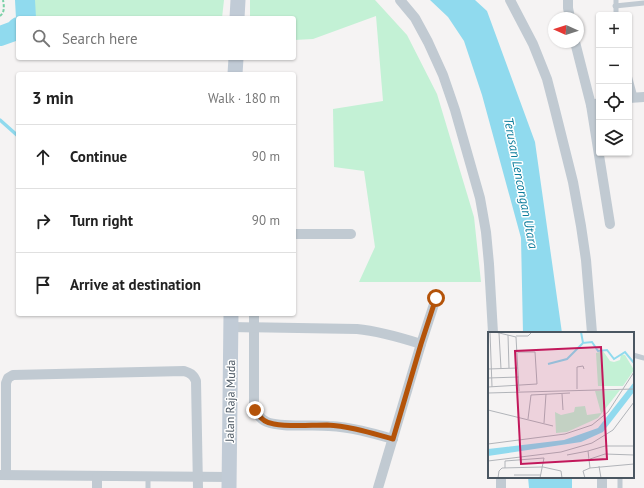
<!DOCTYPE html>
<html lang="en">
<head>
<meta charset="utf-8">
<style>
  :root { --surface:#fff; --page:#f2f2f2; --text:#222; --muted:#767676; --line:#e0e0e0 }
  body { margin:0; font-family:"PT Sans",sans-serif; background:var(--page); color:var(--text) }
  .controls { position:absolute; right:12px; top:12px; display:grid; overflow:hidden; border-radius:4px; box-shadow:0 1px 3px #0004 }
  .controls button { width:36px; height:36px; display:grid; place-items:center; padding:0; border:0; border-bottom:1px solid var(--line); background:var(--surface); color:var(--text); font:20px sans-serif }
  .compass { position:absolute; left:548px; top:12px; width:36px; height:36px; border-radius:50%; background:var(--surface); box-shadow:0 1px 3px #0004; rotate:273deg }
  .stop { position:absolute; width:12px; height:12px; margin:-9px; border:3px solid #b45309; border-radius:50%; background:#fff }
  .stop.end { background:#b45309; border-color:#fff; box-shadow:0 1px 4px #0008 }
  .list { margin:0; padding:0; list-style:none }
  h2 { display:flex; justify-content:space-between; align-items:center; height:52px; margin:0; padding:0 16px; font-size:17px }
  h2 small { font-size:13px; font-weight:400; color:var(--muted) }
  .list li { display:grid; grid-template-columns:26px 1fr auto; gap:12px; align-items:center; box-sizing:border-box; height:64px; padding:0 16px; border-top:1px solid var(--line) }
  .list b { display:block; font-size:15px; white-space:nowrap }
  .list em { font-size:13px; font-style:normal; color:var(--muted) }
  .icon { flex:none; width:22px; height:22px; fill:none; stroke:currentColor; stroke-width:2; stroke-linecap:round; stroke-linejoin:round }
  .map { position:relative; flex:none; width:644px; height:488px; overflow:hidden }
  .search { position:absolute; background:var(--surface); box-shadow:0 1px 3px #0004; left:16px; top:16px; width:280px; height:44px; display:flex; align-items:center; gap:10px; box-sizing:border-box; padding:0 14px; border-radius:4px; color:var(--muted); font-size:15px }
  .panel { position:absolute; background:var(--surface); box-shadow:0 1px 3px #0004; left:16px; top:72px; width:280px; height:244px; border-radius:4px }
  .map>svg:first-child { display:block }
</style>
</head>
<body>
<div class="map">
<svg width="644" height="488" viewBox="0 0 644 488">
  <rect width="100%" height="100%" fill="#f5f3f3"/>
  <!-- green -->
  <g fill="#c3f1d5">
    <polygon points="29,0 224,0 222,18 32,18"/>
    <polygon points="250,0 375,0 407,35 437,94 474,217 481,282 359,282 375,247 364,171 334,167 333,109 383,101 376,16 313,39 294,40 294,18 250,18"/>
  </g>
  <!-- water -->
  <g fill="#90daee">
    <polygon points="430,0 475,0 487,11 535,142 562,333 523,333 521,238 482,95 464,41 448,17"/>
    <polygon points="528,477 572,477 572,488 529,488"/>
  </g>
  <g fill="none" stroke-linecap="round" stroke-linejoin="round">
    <!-- stream -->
    <polyline stroke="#90daee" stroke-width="3.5" points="0,120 18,136"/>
    <!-- river -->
    <g stroke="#90daee" stroke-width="20">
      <polyline points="25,0 26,18"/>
      <polyline points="0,36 14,31 18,27"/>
    </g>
    <!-- path -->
    <path stroke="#7ad0a6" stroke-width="2" stroke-dasharray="3 2" stroke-linecap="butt" d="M0,16C5,12 4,6 3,0"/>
    <!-- lane -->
    <g stroke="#c1cad2" stroke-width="5">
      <polyline points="616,0 616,15"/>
      <polyline points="615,6 644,3"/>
      <polyline points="629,75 635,97"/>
      <polyline points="633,355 644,358"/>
      <polyline points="148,477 148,488"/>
      <polyline points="620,477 620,488"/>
    </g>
    <!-- street -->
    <g stroke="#c1cad2" stroke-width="10">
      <polyline points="400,0 415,18 428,42 443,75 455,110 480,198 486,232 489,264 493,333"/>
      <polyline points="510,0 533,44 547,79 554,106 573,182 581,226 586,260 592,333"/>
      <polyline points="568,0 568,8 570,18"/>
      <polyline points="575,42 591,105 599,103"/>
      <polyline points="629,98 644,97"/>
      <polyline points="591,105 610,224"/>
      <polyline points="294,234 351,234"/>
      <path d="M254,314V403C255,411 258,418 267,422C281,428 313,424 329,426C351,427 372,433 393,439"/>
      <path d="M231,327L357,329C379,331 399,337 421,344"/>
      <polyline points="0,475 229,477"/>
      <path d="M6,475V383L8,378L13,375L184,371C190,373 193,374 196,381L198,488"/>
      <polyline points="501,477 501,488"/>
      <polyline points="602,477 602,488"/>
      <polyline points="97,488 97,477"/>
      <polyline points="378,488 421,344 436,298"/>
    </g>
    <!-- secondary -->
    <g stroke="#c1cbd6" stroke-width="15">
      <polyline points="237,18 238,0"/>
      <polyline points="235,74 236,58"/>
      <polyline points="229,488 231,314"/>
    </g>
  </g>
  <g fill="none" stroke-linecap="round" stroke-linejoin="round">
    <!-- route -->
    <path stroke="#b45309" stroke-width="5" d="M255,410C259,417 265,423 274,424C290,427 310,425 327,425C349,426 371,433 393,439L421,344L436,298"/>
  </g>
  <g text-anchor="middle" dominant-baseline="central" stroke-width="3" stroke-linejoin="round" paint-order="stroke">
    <!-- street labels -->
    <g font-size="12" fill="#4a5661" stroke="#fff">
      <text transform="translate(230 401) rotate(-89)">Jalan Raja Muda</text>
    </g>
    <!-- water labels -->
    <g font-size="13" font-style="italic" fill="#0c7c9b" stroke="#fff">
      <text transform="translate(521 183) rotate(79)">Terusan Lencongan Utara</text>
    </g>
  </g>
  <!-- overview -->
  <g transform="translate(488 332)">
    <rect width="146" height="146" fill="#f5f3f3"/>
    <path d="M115,19L122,29L126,30L132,28L133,22L137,23L146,38L135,54H110L108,21ZM132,58L110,86L79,100L68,101L67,80L73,83L86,80L87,75L97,74L99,83L113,81L107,59Z" fill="#c3f1d5"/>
    <path d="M146,50V60L115,100L93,110L0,124V117L76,108L110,96Z" fill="#90daee"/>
    <path fill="none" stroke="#90daee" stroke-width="2" d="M93,0L95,11L104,10L110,19L119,18L126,27L137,20L146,31M60,32L79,27L95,11"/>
    <path fill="none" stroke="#b1b4b9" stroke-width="1" d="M2,0L4,55M7,0L28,5L31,59M11,1L13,37M20,3L21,36M28,4H40L44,0M0,37L30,36M0,46L31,45M0,55L49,52L47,20H30M89,57V35L95,34L96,37M0,61L146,57M74,62L75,78M0,78L65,94M40,87L43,63L82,61M56,91L58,62M0,112L77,102L104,93L120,80L146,40M79,123L100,119M102,127L117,122L146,123M0,129L73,120L104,111L125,98L146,70M111,134L113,146M17,136V129L56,126L52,146M102,136L100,119L117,114H146M26,143H53M10,146L11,139L14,136L55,135L73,139L74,146M97,146L95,139L102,136L146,132"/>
    <path fill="#c2185b" fill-opacity="0.15" stroke="#c2185b" stroke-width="2" d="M113,15L119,127L33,132L27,19Z"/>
    <rect width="146" height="146" fill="none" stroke="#4a5661" stroke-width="2"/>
  </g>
</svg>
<div class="controls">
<button>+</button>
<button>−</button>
<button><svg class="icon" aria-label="locate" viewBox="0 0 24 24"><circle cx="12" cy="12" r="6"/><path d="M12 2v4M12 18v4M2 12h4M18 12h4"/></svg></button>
<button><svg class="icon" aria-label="layers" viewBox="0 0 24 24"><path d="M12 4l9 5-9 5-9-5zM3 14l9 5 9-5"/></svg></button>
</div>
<svg class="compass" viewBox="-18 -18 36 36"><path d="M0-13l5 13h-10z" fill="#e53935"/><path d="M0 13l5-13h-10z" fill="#767676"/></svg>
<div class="stop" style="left:436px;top:298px"></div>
<div class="stop end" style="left:255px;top:410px"></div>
<div class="search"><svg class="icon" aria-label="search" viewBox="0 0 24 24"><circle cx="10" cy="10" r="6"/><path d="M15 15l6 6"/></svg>Search here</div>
<section class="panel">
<h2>3 min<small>Walk · 180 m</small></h2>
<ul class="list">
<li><svg class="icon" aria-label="ahead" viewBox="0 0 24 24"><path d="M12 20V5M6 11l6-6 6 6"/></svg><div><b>Continue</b></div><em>90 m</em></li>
<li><svg class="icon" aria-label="right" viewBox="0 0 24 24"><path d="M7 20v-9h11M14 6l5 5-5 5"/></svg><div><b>Turn right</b></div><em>90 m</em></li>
<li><svg class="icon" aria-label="arrive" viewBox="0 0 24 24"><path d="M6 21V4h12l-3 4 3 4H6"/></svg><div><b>Arrive at destination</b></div></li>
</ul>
</section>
</div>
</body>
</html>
